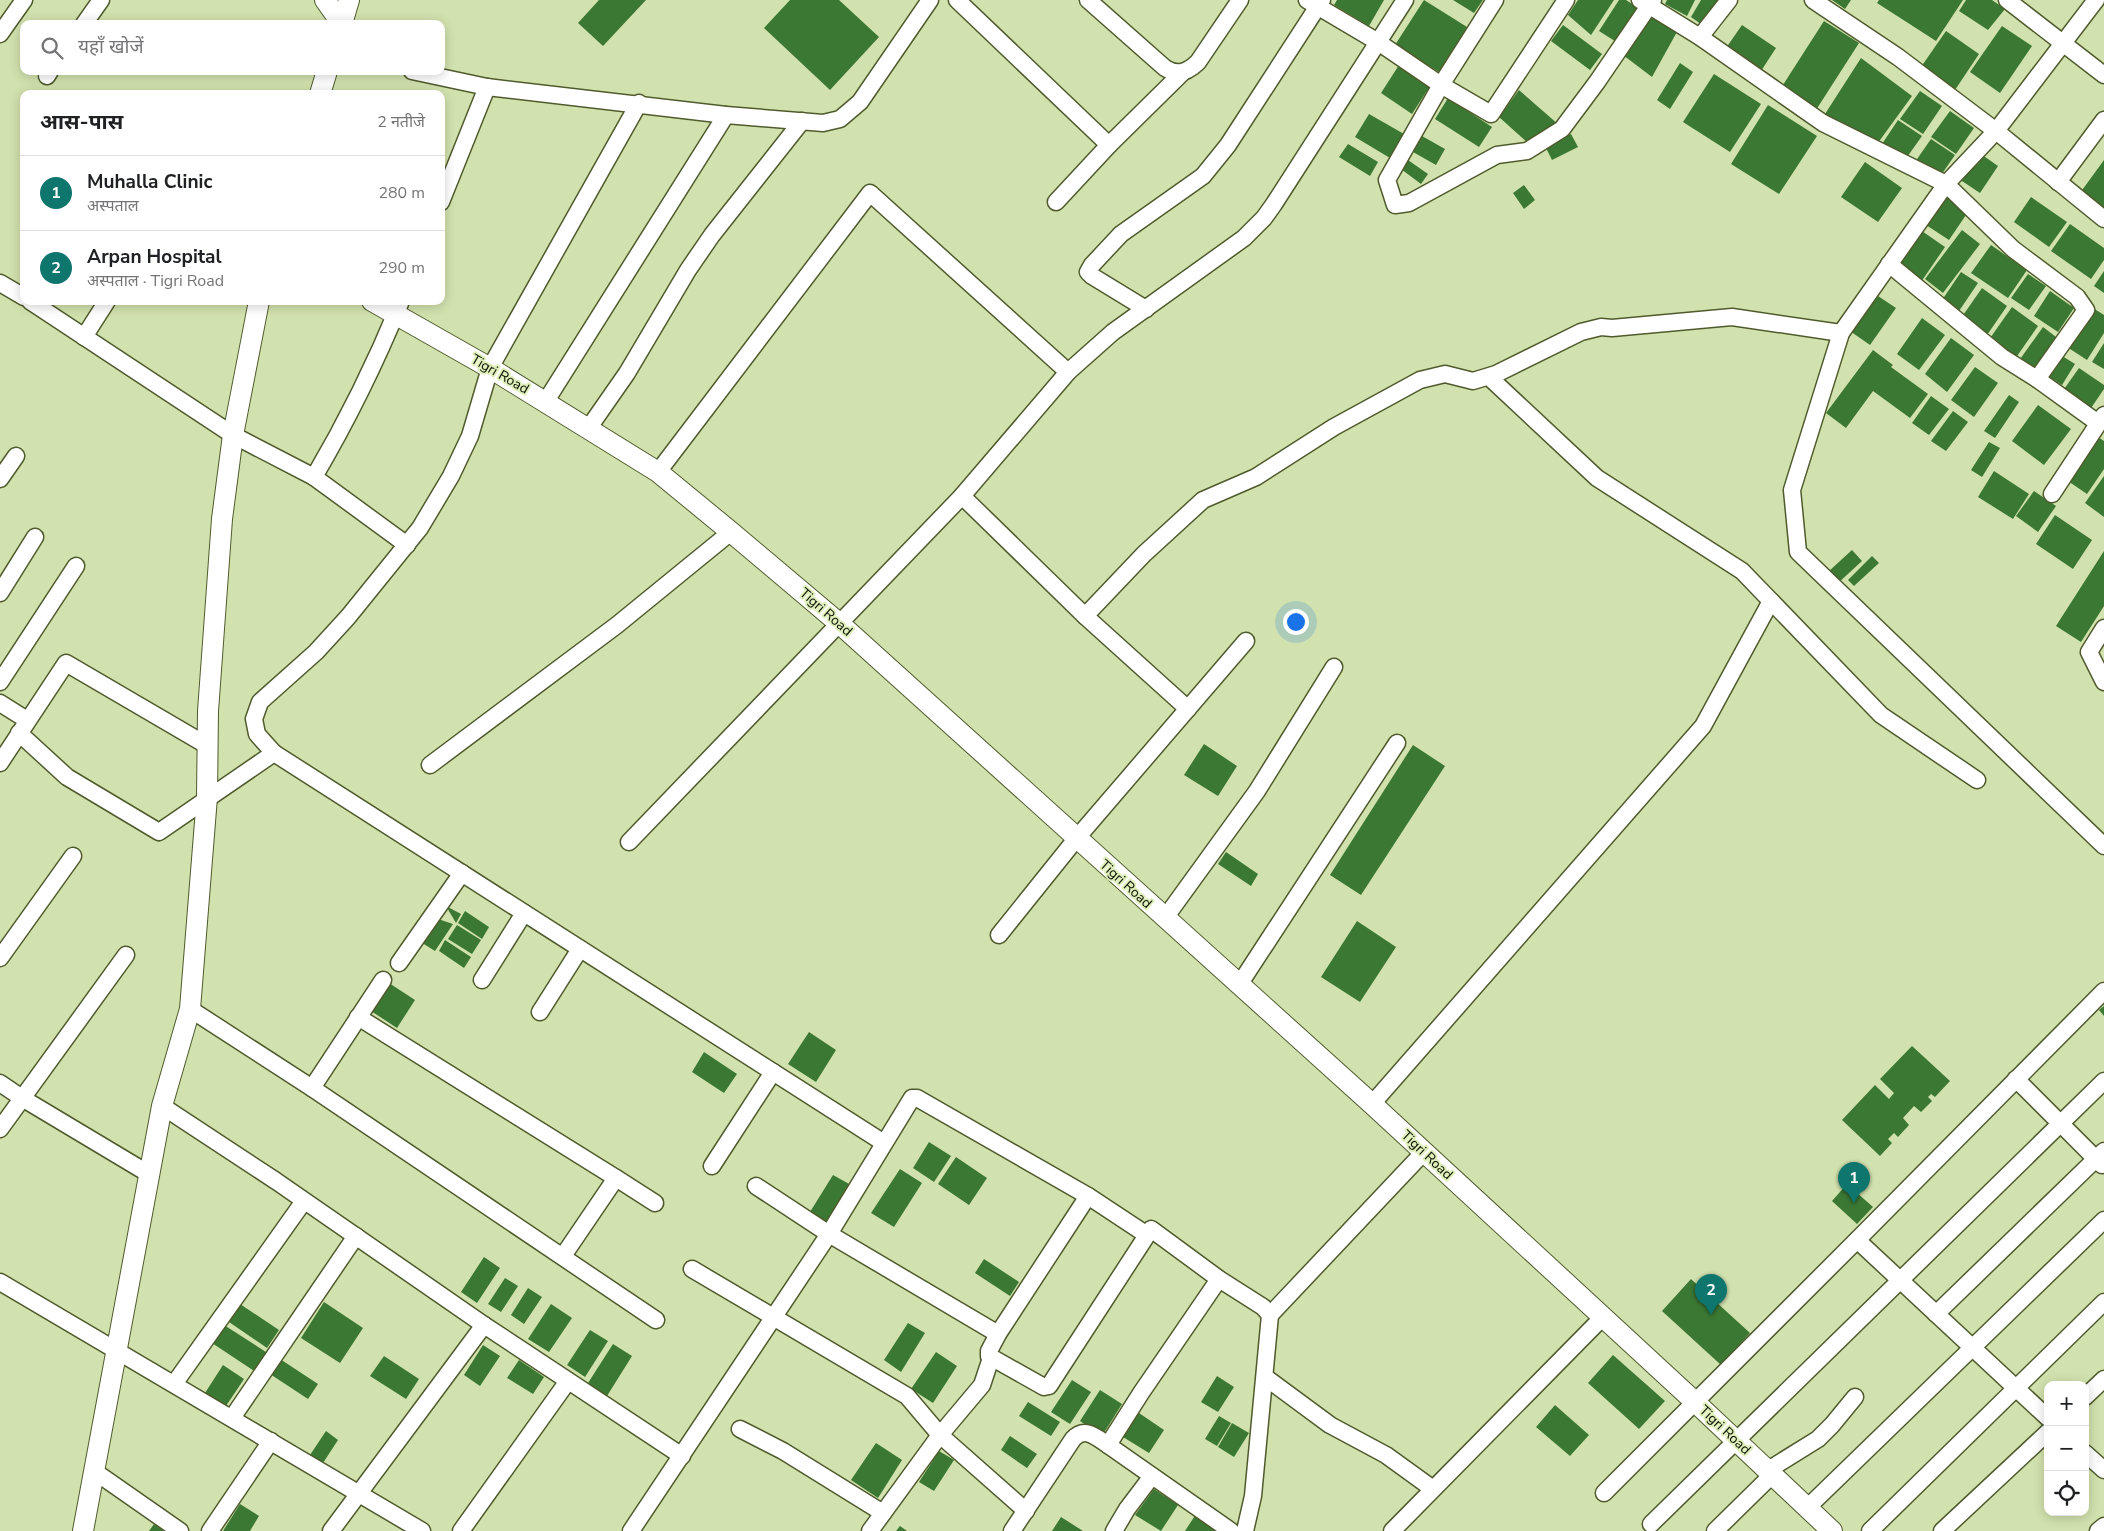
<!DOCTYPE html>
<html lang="hi">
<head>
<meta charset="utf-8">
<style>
  :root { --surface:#fff; --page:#f6f6f6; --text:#202124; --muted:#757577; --line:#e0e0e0; --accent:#0f766e }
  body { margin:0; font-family:"Nunito Sans","Noto Sans Devanagari",sans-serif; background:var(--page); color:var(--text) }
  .controls { position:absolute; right:15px; bottom:15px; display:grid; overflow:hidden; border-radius:10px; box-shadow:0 2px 12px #0003 }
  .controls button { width:45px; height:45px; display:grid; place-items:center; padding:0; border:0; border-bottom:1px solid var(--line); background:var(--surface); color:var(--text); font:25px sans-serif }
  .you { position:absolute; left:1295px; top:621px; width:18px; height:18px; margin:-12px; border:4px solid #fff; border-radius:50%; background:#1a73e8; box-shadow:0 0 0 8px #1a73e833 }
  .badge { display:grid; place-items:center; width:32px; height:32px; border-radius:50%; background:var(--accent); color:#fff; font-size:16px; font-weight:700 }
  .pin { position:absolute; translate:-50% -41px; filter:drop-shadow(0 1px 2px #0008) }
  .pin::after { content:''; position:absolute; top:26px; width:18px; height:15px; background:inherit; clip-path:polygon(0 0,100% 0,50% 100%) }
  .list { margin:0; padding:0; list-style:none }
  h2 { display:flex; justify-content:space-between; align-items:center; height:65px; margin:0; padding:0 20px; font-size:21px }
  h2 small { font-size:16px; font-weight:400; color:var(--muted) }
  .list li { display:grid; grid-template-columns:32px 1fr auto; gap:15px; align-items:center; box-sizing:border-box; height:75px; padding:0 20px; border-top:1px solid var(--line) }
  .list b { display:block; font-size:19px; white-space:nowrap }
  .list p { margin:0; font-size:16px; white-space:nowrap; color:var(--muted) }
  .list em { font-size:16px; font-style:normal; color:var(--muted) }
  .icon { flex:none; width:28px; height:28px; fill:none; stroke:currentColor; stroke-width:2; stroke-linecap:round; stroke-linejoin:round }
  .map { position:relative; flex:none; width:2104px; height:1531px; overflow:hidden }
  .search { position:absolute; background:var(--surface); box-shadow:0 2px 12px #0003; left:20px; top:20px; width:425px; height:55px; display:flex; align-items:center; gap:12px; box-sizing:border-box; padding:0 18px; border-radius:10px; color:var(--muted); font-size:19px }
  .panel { position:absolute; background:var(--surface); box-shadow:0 2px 12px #0003; left:20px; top:90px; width:425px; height:215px; border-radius:10px }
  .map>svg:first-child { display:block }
</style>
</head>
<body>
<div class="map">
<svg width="2104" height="1531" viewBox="0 0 2104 1531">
  <rect width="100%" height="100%" fill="#d2e2ae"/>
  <!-- building -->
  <g fill="#3b7833">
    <polygon points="599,0 646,0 603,46 578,23"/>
    <polygon points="790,0 839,0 879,37 830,90 764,28"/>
    <polygon points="1337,0 1384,0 1369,26 1334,5"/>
    <polygon points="1424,0 1467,27 1439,72 1395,45"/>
    <polygon points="1453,0 1483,0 1474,13"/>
    <polygon points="1578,0 1614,0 1591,35 1568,15"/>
    <polygon points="1619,0 1626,0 1640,9 1618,43 1599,31"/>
    <polygon points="1667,0 1695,0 1687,16 1665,4"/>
    <polygon points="1701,0 1725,0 1705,27 1691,17"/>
    <polygon points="1832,0 1851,0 1845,9"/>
    <polygon points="1879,0 1963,0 1936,41 1877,3"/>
    <polygon points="1966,0 1992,0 2005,9 1988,30 1959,11"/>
    <polygon points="1651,16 1678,30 1652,77 1623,55"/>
    <polygon points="1824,21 1859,43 1816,110 1781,88"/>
    <polygon points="1563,25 1602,54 1590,70 1551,41"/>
    <polygon points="1742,25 1776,48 1761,71 1726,48"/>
    <polygon points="2002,26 2032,46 2000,93 1970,72"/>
    <polygon points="1946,31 1979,54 1955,90 1921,67"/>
    <polygon points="1861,58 1912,96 1875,147 1825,114"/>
    <polygon points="1680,63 1693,72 1670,109 1657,100"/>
    <polygon points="1399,65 1430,86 1412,114 1381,93"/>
    <polygon points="1714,74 1761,104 1730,152 1683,122"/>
    <polygon points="1519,90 1559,125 1529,144 1499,117"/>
    <polygon points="1920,91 1942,106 1923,134 1900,119"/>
    <polygon points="1448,98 1492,127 1479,147 1435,119"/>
    <polygon points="1768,105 1817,136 1779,194 1731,164"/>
    <polygon points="1950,111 1974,128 1956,154 1931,137"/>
    <polygon points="1369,114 1404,134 1390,158 1355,137"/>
    <polygon points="1898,120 1922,136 1905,160 1882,144"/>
    <polygon points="1571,134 1578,147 1552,160 1545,146"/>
    <polygon points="1422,136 1445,149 1436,165 1413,152"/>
    <polygon points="1931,139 1955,155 1939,178 1915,162"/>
    <polygon points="1348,144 1378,162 1370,176 1339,157"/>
    <polygon points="1978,152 1998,166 1980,193 1959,179"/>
    <polygon points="1408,160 1428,174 1421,184 1401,169"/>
    <polygon points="2104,160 2104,210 2080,193"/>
    <polygon points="1865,162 1902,188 1878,222 1841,197"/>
    <polygon points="1524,185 1535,200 1524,209 1513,193"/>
    <polygon points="1943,194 1968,212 1949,240 1923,223"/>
    <polygon points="2031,197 2067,222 2049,247 2014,222"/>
    <polygon points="2070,224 2104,248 2104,260 2091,279 2051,251"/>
    <polygon points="1919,229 1945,247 1921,282 1895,264"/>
    <polygon points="1962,230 1980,244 1943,293 1925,279"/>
    <polygon points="1991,245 2027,270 2008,298 1971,273"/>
    <polygon points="2104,271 2104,293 2094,286"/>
    <polygon points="1961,272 1978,283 1957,314 1940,303"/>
    <polygon points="2028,274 2046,286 2029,310 2011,298"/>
    <polygon points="1982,288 2007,306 1985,338 1959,321"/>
    <polygon points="2050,291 2074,308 2058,332 2034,316"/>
    <polygon points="1872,292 1896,308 1870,345 1847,329"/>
    <polygon points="2012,307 2038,326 2015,359 1988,341"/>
    <polygon points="2093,308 2104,315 2104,333 2087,360 2067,347"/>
    <polygon points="1922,318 1945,335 1919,370 1897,354"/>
    <polygon points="2043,327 2060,340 2035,374 2018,362"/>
    <polygon points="1951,338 1974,355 1947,392 1925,374"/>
    <polygon points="2104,343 2104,369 2092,362"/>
    <polygon points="1873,350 1893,365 1891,367 1928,394 1910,418 1873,391 1846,428 1826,413"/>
    <polygon points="2059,354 2075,364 2062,385 2046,375"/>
    <polygon points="1975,367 1998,383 1974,417 1951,400"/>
    <polygon points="2079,368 2104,385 2104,389 2089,411 2062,392"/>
    <polygon points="2009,395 2019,402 1995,438 1984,431"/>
    <polygon points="1931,396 1949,409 1929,435 1912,423"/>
    <polygon points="2038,405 2071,429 2044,465 2012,441"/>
    <polygon points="1953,411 1968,422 1946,451 1931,441"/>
    <polygon points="2095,435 2104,441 2104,469 2087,494 2065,479"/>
    <polygon points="1989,442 2000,448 1982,477 1971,470"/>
    <polygon points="1994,471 2029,494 2013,519 1978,497"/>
    <polygon points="2104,476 2104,517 2085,503"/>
    <polygon points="2034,491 2056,506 2038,532 2016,516"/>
    <polygon points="2055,515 2092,540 2073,569 2036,544"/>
    <polygon points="1852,550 1862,561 1837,584 1828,572"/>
    <polygon points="2104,551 2104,606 2081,642 2056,626"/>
    <polygon points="1872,556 1879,563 1854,586 1848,580"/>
    <polygon points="1204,744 1237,766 1218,796 1184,775"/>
    <polygon points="1413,745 1445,766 1361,895 1330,875"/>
    <polygon points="1226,852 1258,874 1251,886 1218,864"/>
    <polygon points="446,906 461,914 456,923"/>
    <polygon points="465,911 489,927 482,939 458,923"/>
    <polygon points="438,919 453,924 435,951 419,941"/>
    <polygon points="1357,921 1396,947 1360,1002 1321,977"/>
    <polygon points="457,925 481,940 472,954 448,939"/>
    <polygon points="445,940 471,957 464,968 439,951"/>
    <polygon points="389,983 415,1000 397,1028 371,1011"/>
    <polygon points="2104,1006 2104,1016 2099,1010"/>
    <polygon points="809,1032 836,1050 816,1082 788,1064"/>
    <polygon points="1912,1046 1950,1081 1935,1097 1931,1094 1928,1097 1932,1101 1921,1112 1914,1106 1903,1118 1909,1125 1898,1137 1894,1133 1888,1139 1892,1143 1880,1156 1842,1120 1875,1085 1889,1099 1894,1093 1880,1079"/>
    <polygon points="704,1052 737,1074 724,1093 692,1072"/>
    <polygon points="929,1142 951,1156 934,1182 913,1168"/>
    <polygon points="956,1157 987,1178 969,1205 938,1184"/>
    <polygon points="900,1169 922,1183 894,1227 871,1213"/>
    <polygon points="833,1175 851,1185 828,1223 810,1212"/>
    <polygon points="1847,1184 1873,1207 1857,1224 1832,1201"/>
    <polygon points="484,1257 500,1268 477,1303 461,1292"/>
    <polygon points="984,1259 1019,1282 1010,1296 975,1273"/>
    <polygon points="505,1278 518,1286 501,1312 488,1304"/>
    <polygon points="1691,1279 1750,1333 1721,1365 1662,1311"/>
    <polygon points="528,1288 542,1297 524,1324 511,1315"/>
    <polygon points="324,1302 363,1328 340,1363 301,1338"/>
    <polygon points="240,1304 279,1330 267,1348 229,1322"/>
    <polygon points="551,1304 572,1318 549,1352 528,1339"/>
    <polygon points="908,1323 925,1333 901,1372 884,1360"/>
    <polygon points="224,1325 269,1354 257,1373 212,1343"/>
    <polygon points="590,1330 608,1341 585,1377 567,1365"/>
    <polygon points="613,1344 632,1356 607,1396 588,1383"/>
    <polygon points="483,1345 500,1356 480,1386 464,1375"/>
    <polygon points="936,1352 957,1366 933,1403 911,1389"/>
    <polygon points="1613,1355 1665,1401 1639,1429 1588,1383"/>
    <polygon points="384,1356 419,1379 406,1399 370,1376"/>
    <polygon points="280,1359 318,1384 308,1399 270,1374"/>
    <polygon points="519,1360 544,1377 533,1394 507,1378"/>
    <polygon points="223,1365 244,1379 226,1406 205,1393"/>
    <polygon points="1217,1376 1234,1387 1218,1412 1201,1402"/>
    <polygon points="1072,1380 1091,1392 1070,1424 1051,1412"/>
    <polygon points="1100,1390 1122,1404 1102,1436 1080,1421"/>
    <polygon points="1028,1402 1060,1422 1051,1436 1019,1416"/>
    <polygon points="1555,1405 1589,1435 1570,1456 1536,1427"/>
    <polygon points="1139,1413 1164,1430 1149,1453 1123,1437"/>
    <polygon points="1219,1416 1231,1423 1217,1446 1205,1439"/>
    <polygon points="1232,1423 1249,1433 1234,1457 1218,1447"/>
    <polygon points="326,1431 338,1440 323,1463 310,1455"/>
    <polygon points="1010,1436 1037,1454 1027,1468 1001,1450"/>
    <polygon points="876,1443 902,1460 878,1498 851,1480"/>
    <polygon points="939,1451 954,1460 934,1491 919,1482"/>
    <polygon points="1154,1489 1178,1505 1161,1531 1135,1515"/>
    <polygon points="240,1504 259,1516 250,1531 223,1531"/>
    <polygon points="1196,1514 1222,1531 1185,1531"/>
    <polygon points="1061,1517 1083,1531 1052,1531"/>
    <polygon points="154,1524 164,1531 149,1531"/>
    <polygon points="900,1526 907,1531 896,1531"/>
  </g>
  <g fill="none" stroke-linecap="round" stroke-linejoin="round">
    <!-- minor casing -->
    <g stroke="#4f5b2c" stroke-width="19">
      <g id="minor">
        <polyline points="957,0 1109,145"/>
        <path d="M1088,0L1165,68C1178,76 1188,72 1198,62L1240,0"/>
        <polyline points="1307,0 1378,42 1441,85 1491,114 1566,0"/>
        <polyline points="1495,0 1441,85 1387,180 1395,205 1409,203 1497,155 1527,151 1562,129 1597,82 1653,0"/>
        <polyline points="1640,0 1700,37 1823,123 1946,184 2013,249 2077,297 2086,310 2037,379"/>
        <polyline points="1813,0 1898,57 1996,131 2104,219"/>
        <polyline points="2007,0 2104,75"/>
        <polyline points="2096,0 1996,131 1946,184 1841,333 1792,490 1798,552 2104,846"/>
        <polyline points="84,24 101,0"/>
        <polyline points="0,34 24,0"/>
        <polyline points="1700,37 1729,0"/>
        <polyline points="412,71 487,87 726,115 823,123 840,119 860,102 930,0"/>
        <polyline points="47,76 50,71"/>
        <polyline points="2058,182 2104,120"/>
        <polyline points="441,202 487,87"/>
        <polyline points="1056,202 1109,145 1183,72"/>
        <polyline points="1889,264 2002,357 2037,379 2098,423"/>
        <polyline points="0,283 24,297"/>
        <polyline points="30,301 233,435 314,477 407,545"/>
        <polyline points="1146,309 1092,276 1088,272 1092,265 1121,234 1203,176 1228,145 1322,0"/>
        <polyline points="84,337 107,301"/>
        <polyline points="1489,377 1597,478 1742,571 1881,715 1977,780"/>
        <polyline points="546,401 726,115"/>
        <polyline points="588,429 627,373 688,270 712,235 802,121"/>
        <polyline points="658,472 870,193 1068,372"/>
        <path d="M314,477C347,421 376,362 401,301"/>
        <polyline points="0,479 16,456"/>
        <polyline points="2052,494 2104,415"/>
        <polyline points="962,496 1085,616 1188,709"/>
        <polyline points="0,593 35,537"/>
        <polyline points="1085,616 1144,554 1203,500 1256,477 1334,427 1420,380 1445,374 1473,381 1496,374 1581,332 1601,327 1612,328 1732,317 1841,333"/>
        <polyline points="2104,628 2089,652 2104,682"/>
        <polyline points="0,682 76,566"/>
        <polyline points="0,703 27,720"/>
        <polyline points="19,733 67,777 159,832 274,753 884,1143"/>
        <polyline points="274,753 257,734 254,719 260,702 316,652 348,617 420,528 451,476 470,436 490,368 639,103"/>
        <polyline points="0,763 66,663 208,746"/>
        <polyline points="430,765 617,625 731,532"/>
        <polyline points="629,842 962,496 1068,372 1113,332 1244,238 1264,218 1274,204 1405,0"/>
        <polyline points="1165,918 1257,791 1334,667"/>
        <polyline points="999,935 1076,839 1246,641"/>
        <polyline points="0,958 73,856"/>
        <polyline points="399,963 462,873"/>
        <polyline points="482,980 524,913"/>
        <polyline points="1239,985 1397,743"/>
        <polyline points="190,1009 312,1088 656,1320"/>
        <polyline points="540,1012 580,949"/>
        <polyline points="358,1017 616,1178 563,1256"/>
        <polyline points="2016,1079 2102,1165"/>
        <polyline points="0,1083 22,1098 149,1174"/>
        <polyline points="312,1088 383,980"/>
        <polyline points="1372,1104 1703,726 1771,601"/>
        <polyline points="162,1106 276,1181 484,1325 682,1456"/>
        <polyline points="0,1129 126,955"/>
        <polyline points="712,1166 773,1072"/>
        <polyline points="616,1178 655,1203"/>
        <polyline points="756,1186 829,1234 998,1334"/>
        <polyline points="1088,1196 998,1334 989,1351 989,1356 1044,1387 1049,1386 1151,1229 1219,1279 1263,1307 1270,1315 1253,1496 1245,1531"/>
        <polyline points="1857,1240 2048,1418"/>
        <polyline points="692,1269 907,1396 940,1435 1026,1511"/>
        <polyline points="0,1282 422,1531"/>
        <polyline points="1936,1314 2104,1151"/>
        <polyline points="1270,1315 1424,1152"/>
        <polyline points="1265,1377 1330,1425 1386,1455 1433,1489"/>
        <polyline points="174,1384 304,1201"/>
        <polyline points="2085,1397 2104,1379"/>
        <polyline points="232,1418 356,1236"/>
        <polyline points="740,1429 783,1451 883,1513"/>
        <polyline points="1108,1445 1141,1393 1219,1279"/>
        <polyline points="2085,1453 2104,1470"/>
        <polyline points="1768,1470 1818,1439 1832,1425 1855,1397"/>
        <polyline points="94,1471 180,1531"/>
        <polyline points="1604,1493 1857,1240 2104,991"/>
        <polyline points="1807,1508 2104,1220"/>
        <polyline points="1651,1524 2104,1081"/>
        <polyline points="210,1531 271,1441"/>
        <polyline points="331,1531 484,1325"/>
        <polyline points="461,1531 568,1381"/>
        <polyline points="631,1531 829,1234 912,1098 917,1098 1088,1196 1147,1235"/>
        <polyline points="870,1531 940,1435 982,1385 991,1358"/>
        <path d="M1012,1531L1073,1439C1085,1426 1096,1437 1108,1445L1231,1531"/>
        <polyline points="1114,1531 1127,1509 1152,1476"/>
        <polyline points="1392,1531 1602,1318"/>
        <polyline points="1715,1531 1772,1475"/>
        <polyline points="1870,1531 2104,1302"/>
        <polyline points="1942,1531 2048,1432"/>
        <polyline points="2098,1531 2104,1526"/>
      </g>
    </g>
    <!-- tertiary casing -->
    <g stroke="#4f5b2c" stroke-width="22">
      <g id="tertiary">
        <polyline points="325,0 342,24"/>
        <polyline points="342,24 349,0"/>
        <polyline points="320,94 327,71"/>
        <polyline points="372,301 490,368 658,472 731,532 840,624 1372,1104 1694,1401 1832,1531"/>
        <polyline points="83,1531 162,1106 190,1009 207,797 208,711 222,519 233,435 259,301"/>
      </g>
    </g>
    <!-- minor -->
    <use href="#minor" stroke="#fff" stroke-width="16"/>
    <!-- tertiary -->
    <use href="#tertiary" stroke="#fff" stroke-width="20"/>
  </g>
  <g text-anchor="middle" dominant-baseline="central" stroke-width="4" stroke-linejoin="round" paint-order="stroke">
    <!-- street labels -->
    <g font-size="14" fill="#0c1001" stroke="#dfefbb">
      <text transform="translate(500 374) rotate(30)">Tigri Road</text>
      <text transform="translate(826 612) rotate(41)">Tigri Road</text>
      <text transform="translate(1126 884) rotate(42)">Tigri Road</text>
      <text transform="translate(1427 1155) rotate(43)">Tigri Road</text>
      <text transform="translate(1725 1430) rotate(43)">Tigri Road</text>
    </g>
  </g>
</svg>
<div class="controls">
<button>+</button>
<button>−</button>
<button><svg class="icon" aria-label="locate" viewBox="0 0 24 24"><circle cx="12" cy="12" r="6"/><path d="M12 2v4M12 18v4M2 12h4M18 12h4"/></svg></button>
</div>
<div class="you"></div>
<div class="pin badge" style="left:1854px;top:1203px">1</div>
<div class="pin badge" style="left:1711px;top:1315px">2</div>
<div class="search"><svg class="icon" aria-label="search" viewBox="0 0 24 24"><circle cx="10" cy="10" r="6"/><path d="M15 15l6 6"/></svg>यहाँ खोजें</div>
<section class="panel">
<h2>आस-पास<small>2 नतीजे</small></h2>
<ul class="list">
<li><span class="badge">1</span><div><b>Muhalla Clinic</b><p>अस्पताल</p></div><em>280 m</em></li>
<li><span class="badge">2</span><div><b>Arpan Hospital</b><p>अस्पताल · Tigri Road</p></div><em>290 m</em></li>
</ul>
</section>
</div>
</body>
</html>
